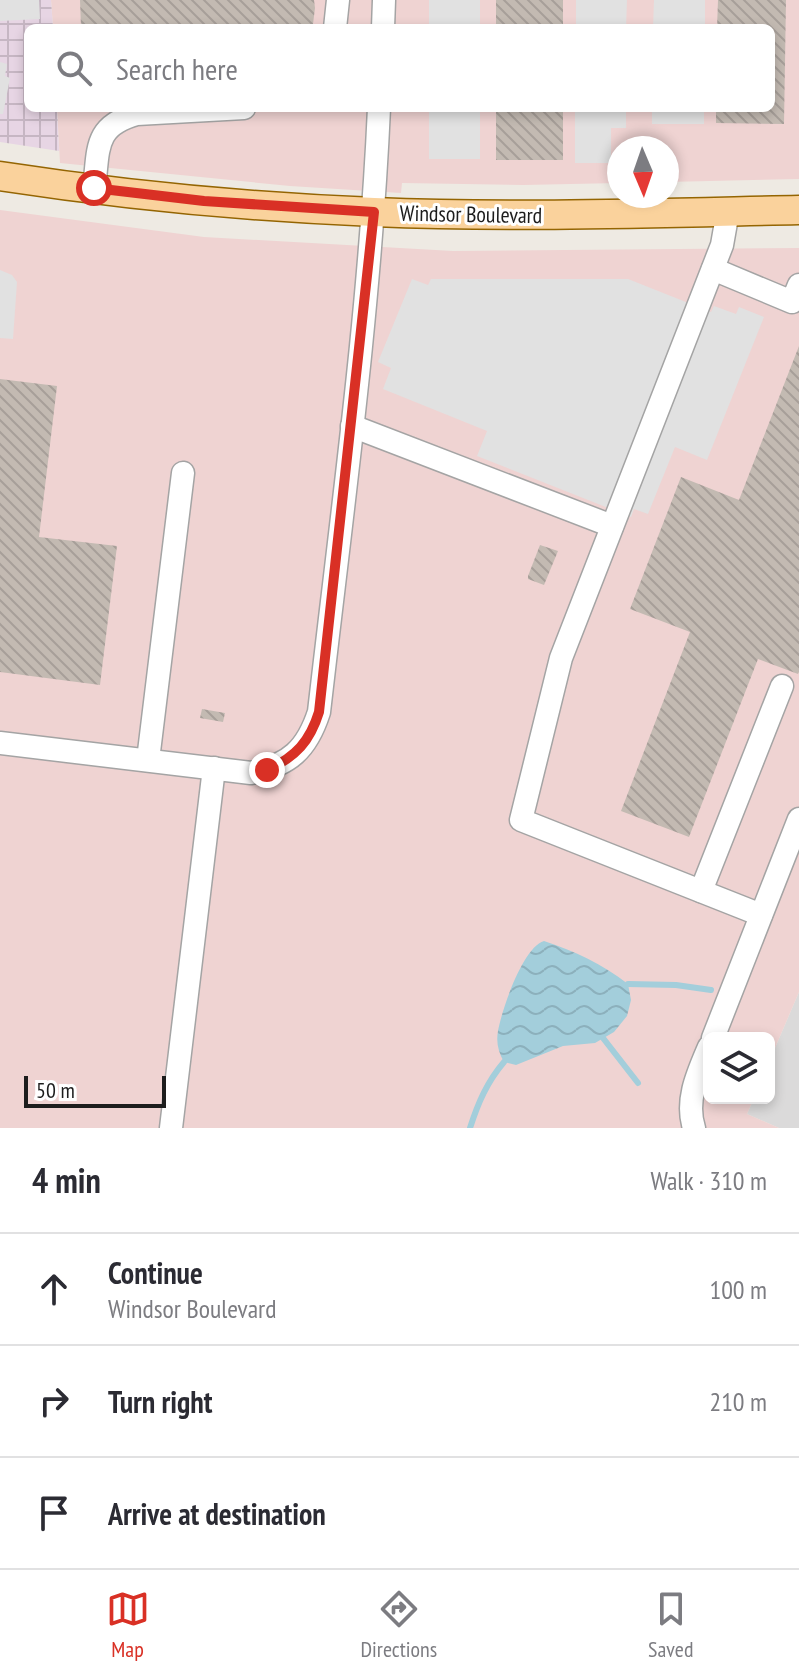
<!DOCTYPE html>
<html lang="en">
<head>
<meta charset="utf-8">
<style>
  :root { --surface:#fff; --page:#f7f7f7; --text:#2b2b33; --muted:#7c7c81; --line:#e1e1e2; --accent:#d93025 }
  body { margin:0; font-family:"PT Sans Narrow",sans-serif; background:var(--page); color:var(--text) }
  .controls { position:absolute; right:24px; bottom:24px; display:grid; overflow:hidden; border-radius:12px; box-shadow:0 4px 12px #0003 }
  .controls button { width:72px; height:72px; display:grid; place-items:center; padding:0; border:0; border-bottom:2px solid var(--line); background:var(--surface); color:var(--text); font:40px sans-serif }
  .compass { position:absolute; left:607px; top:136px; width:72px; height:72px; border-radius:50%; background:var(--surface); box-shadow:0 4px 12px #0003; rotate:178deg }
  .scale { position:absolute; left:24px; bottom:20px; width:142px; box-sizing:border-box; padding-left:8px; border:4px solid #1d1d1d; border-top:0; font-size:22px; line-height:28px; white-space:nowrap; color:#1d1d1d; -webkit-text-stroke:6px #fff; paint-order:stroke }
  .stop { position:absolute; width:24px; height:24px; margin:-18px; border:6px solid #d93025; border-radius:50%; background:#fff }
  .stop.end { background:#d93025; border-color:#fff; box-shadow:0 2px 8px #0008 }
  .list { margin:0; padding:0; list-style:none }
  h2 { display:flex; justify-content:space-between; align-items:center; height:104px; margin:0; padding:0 32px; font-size:34px }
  h2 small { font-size:26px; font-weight:400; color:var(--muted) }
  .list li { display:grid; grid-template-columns:52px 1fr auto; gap:24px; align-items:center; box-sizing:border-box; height:112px; padding:0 32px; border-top:2px solid var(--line) }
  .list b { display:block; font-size:30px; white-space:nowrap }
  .list p { margin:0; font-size:26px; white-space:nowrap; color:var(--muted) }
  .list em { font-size:26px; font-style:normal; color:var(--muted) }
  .icon { flex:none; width:44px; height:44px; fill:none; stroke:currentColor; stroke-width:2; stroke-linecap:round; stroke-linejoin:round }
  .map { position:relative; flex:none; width:799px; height:1128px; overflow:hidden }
  .search { position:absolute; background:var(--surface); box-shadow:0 4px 12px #0003; left:24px; right:24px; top:24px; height:88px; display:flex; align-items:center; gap:20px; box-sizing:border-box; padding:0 28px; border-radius:12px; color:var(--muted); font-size:30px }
  .sheet { height:440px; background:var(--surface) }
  nav { display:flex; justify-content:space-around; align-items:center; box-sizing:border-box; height:112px; border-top:2px solid var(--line); background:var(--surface); font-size:22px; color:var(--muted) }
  nav a { display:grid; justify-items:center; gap:4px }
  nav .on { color:var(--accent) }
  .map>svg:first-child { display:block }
</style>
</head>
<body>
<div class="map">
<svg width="799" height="1128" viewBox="0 0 799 1128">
  <defs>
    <pattern id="industrial-grid" width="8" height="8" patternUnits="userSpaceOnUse" patternTransform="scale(2)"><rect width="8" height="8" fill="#e7d5e4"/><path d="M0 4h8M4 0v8" fill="none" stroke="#c6b6c3"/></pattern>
    <pattern id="water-waves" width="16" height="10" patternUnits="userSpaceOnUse" patternTransform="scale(2)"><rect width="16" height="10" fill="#a3cedb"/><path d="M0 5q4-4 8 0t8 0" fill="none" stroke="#8cb0bc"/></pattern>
    <pattern id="building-back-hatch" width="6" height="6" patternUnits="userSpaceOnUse" patternTransform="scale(2)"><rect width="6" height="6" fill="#c3bab2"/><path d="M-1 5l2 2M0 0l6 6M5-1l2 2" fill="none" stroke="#a79f99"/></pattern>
  </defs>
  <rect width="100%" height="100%" fill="#eeeae3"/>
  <!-- residential -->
  <polygon fill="#dbdada" points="799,992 799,1128 779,1128 747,1114 754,1098 769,1098 769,1062"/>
  <!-- commercial -->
  <g fill="#efd3d2">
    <polygon points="51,0 799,0 799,179 667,182 667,148 619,148 619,183 523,185 402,183 401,193 290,186 60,163 57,108 771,108 771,28 53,28"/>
    <polygon points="0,210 204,237 453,251 799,248 799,992 769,1062 769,1038 709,1038 709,1098 754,1098 747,1114 779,1128 0,1128"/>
  </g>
  <!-- industrial -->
  <polygon fill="url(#industrial-grid)" points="0,0 51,0 53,28 28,28 28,108 57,108 59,151 0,142"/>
  <!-- parking -->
  <g fill="#e1e1e1">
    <polygon points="0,0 39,0 40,19 0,21"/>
    <rect x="429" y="0" width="51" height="28"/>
    <polygon points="576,0 627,0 626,28 576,28"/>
    <polygon points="654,0 705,0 705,28 653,28"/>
    <polygon points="0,62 7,64 5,76 10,78 3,114 0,114"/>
    <rect x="429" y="108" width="51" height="51"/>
    <polygon points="575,108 626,108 626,128 611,128 611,163 575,163"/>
    <rect x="652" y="108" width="52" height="16"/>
    <polygon points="0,270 12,275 17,282 13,339 0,338"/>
    <polygon points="412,279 428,285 431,279 628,279 711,312 714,306 736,314 739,307 764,317 707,460 675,447 648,514 634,509 631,517 477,456 487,431 383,389 391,368 378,362"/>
  </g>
  <!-- water -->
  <path fill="url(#water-waves)" d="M544,941C575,951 602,964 628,984L631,1000L627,1016L614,1032L595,1043L563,1046L516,1065L504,1062C498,1052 496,1042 498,1031C502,1009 523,947 544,941Z"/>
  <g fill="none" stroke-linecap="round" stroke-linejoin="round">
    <!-- stream -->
    <g stroke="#a3cedb" stroke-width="6">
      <polyline points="628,984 676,985 711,990"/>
      <polyline points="603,1038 638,1083"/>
      <path d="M470,1128C478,1103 487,1082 504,1062"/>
    </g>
  </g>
  <!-- building -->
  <g fill="url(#building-back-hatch)">
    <polygon points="80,0 314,0 315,8 313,24 300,25 300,28 81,28"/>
    <rect x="496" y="0" width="67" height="28"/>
    <polygon points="718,0 786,0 784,124 716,123 716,108 771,108 771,28 717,28"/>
    <rect x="496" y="108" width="67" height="52"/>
    <polygon points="799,346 799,672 798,674 758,659 689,837 621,811 690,632 630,609 681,477 739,500"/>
    <polygon points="0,379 57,386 39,537 117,546 100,685 0,672"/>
    <polygon points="540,545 558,551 544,585 528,579 528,576"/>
    <polygon points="202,709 225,713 223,722 200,718"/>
  </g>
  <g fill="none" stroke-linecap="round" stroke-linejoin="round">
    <!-- minor casing -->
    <g stroke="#a4a4a4" stroke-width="25">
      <g id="minor">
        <polyline points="335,28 338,0"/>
        <polyline points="383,28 384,0"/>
        <path d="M94,188C99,150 93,126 137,114L244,108"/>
        <polyline points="728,211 722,245 561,658 521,820 761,915"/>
        <polyline points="713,269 792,302 799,285"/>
        <polyline points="352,426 612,526"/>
        <path d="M0,743L251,773C290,765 307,749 319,712C342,511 370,310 379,108"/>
        <polyline points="148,760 183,473"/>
        <polyline points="701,891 782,686"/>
        <polyline points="713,1038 799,819"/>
        <polyline points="171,1128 214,768"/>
        <path d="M694,1128C685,1100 698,1073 709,1047"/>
      </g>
    </g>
    <!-- major casing -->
    <g stroke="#946502" stroke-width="31">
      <path id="major" d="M0,176C124,195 249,207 374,212C516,218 658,213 799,210"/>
    </g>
    <!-- minor -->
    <use href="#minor" stroke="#fff" stroke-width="22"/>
    <!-- major -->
    <use href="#major" stroke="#fad29c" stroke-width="28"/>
  </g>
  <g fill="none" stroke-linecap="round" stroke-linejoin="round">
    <!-- route -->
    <path stroke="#d93025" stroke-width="10" d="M94,188L204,201L374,212L319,712C310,741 296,757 267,770"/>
  </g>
  <g text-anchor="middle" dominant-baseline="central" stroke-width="6" stroke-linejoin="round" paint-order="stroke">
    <!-- street labels -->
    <g font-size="22" fill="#1d1d1d" stroke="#fff">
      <text transform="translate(471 214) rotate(1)">Windsor Boulevard</text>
    </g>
  </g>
</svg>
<div class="controls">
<button><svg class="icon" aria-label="layers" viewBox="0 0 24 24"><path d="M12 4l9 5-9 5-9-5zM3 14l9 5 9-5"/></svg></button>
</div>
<svg class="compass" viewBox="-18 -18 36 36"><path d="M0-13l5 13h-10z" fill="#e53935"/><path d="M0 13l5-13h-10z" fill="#7c7c81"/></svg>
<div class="scale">50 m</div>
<div class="stop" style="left:94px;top:188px"></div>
<div class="stop end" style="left:267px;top:770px"></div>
<div class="search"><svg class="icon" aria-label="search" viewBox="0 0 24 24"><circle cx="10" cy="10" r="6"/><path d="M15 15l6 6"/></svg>Search here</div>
</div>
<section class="sheet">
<h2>4 min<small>Walk · 310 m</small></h2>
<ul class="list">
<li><svg class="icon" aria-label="ahead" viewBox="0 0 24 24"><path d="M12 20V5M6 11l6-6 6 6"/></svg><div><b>Continue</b><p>Windsor Boulevard</p></div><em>100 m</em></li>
<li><svg class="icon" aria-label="right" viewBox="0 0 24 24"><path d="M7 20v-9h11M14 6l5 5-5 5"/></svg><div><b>Turn right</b></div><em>210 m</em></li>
<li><svg class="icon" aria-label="arrive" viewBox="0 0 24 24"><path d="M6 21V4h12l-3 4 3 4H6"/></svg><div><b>Arrive at destination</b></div></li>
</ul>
</section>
<nav>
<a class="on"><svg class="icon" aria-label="map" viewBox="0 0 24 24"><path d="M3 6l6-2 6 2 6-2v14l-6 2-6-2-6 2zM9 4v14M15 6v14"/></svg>Map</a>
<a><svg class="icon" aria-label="directions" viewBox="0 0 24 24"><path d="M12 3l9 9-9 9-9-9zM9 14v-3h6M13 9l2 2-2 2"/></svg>Directions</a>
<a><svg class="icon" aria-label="saved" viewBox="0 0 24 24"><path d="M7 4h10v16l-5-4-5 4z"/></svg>Saved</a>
</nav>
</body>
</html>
